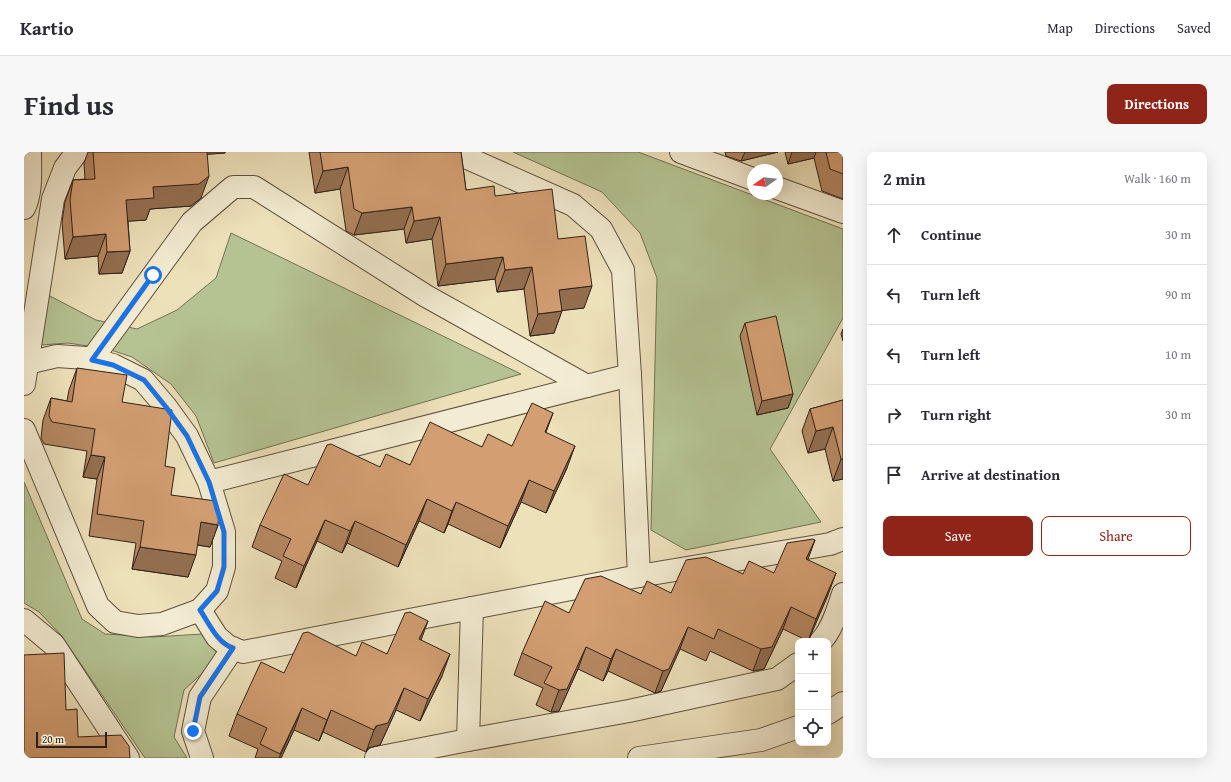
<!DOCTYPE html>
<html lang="en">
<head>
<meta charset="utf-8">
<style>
  :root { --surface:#fff; --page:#f7f7f7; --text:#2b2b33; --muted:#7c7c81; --line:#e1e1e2; --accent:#8f2418 }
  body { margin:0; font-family:"Gentium Book Plus",serif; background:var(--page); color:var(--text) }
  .controls { position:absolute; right:12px; bottom:12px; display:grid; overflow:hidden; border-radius:8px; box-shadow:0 4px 16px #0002 }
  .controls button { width:36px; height:36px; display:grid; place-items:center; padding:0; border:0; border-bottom:1px solid var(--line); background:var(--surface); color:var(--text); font:20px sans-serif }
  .compass { position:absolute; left:723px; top:12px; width:36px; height:36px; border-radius:50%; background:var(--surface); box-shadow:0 4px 16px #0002; rotate:255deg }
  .scale { position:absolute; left:12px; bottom:10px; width:71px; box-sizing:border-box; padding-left:4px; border:2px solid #302118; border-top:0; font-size:11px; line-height:14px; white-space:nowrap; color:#302118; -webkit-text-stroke:3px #f3ecd2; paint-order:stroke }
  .stop { position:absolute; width:12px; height:12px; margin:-9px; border:3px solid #1a73e8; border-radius:50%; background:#fff }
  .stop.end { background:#1a73e8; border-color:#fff; box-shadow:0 1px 4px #0008 }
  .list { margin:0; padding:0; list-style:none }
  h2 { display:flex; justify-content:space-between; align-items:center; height:52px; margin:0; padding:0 16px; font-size:17px }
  h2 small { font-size:13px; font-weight:400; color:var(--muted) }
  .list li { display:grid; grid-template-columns:26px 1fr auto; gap:12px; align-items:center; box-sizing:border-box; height:60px; padding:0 16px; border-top:1px solid var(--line) }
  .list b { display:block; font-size:15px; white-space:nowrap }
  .list em { font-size:13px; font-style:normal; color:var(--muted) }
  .actions { display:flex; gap:8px; padding:12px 16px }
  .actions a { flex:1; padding:9px 0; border:1px solid var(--accent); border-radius:8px; text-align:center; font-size:14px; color:var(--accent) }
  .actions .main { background:var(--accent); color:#fff }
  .icon { flex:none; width:22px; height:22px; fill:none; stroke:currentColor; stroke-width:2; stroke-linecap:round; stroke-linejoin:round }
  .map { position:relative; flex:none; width:819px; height:606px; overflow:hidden; border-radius:8px }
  header { display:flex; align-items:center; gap:24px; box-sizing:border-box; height:56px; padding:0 20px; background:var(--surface); border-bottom:1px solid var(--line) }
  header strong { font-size:19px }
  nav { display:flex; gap:22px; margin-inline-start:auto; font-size:14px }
  .intro { display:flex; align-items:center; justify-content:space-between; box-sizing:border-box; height:96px; padding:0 24px }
  h1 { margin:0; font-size:28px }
  .button { padding:10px 18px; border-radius:8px; background:var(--accent); color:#fff; font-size:14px; font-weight:700 }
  main { display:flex; gap:24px; padding:0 24px }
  aside { flex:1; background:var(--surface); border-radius:8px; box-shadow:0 4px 16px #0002 }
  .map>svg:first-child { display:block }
</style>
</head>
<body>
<header>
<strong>Kartio</strong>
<nav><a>Map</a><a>Directions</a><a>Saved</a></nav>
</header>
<div class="intro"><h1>Find us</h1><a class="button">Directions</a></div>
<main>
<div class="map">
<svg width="819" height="606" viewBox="0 0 819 606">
  <rect width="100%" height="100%" fill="#ede1ba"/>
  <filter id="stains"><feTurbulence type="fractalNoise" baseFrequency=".005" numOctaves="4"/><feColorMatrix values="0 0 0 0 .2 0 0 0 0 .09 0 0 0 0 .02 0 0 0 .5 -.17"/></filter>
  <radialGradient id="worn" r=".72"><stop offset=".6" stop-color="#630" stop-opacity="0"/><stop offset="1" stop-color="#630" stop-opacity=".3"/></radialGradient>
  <!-- green -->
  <g fill="#b5c392" stroke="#727255">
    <polygon points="489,0 614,0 819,77 819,166 746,297 797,370 662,398 627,378 633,126 616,81 578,40"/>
    <polygon points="207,81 497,222 190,311 172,264 147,232 108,205 84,197 44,191 17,193 24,143 72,168 113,177 153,158 192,126"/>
    <polygon points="0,330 58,467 81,482 130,485 178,482 196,505 160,538 150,585 163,606 121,606 37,483 15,460 0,451"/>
  </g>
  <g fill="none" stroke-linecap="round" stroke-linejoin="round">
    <!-- minor casing -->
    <g stroke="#5f5140" stroke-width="24">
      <g id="minor">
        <polyline points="657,0 729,27"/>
        <polyline points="753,36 819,60"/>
        <path d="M0,56C8,41 6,17 6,0"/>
        <polyline points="0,205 3,211 33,204 62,206 89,213 119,228 142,255 163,284 185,330 200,380 200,415 193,439 176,458 193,485 205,495 219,500 615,424 606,223 599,118 577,77 549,53 430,0"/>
        <polyline points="68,207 168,70 209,35 230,35 402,144 563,234"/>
        <polyline points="0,232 29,47 41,16 53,0"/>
        <polyline points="0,278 74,454 91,470 114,474 138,472 176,458"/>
        <polyline points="185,330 606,223"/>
        <polyline points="615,424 806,392 819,387"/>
        <polyline points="0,468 30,493 104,606"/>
        <path d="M797,489C808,478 814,457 819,442"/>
        <polyline points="804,561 819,551"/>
        <polyline points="444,588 448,456"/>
        <polyline points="178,606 169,579 176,545 209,496"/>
        <polyline points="352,606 444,588 605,559 753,527 774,512"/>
        <polyline points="615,606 737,588 774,575"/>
      </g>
    </g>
    <!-- minor -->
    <use href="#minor" stroke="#f3ecd2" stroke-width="22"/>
  </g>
  <!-- wall -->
  <g fill="#b58862" stroke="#302118">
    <polygon points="64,0 201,0 201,1 183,2 177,46 167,54 126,57 122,68 104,69 106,99 98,121 75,122 74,104 41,107 38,70 41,50 49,28 61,27 60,11"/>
    <polygon points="285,0 437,0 442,38 471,44 534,87 560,156 538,158 530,181 506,184 500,137 473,140 471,127 414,134 408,87 382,91 380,77 330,83 322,79 316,37 291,41"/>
    <polygon points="701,0 754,0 717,9 702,4"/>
    <polygon points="761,0 819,0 819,47 798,39 790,6 764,12"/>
    <polygon points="721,171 769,242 764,256 733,263 716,184"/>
    <polygon points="819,177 819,189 817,182"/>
    <polygon points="53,216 98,250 141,314 147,343 194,373 186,395 173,393 164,425 108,417 112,391 65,384 73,327 59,325 63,299 20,292 17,286 19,268 27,246 43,249 45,238"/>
    <polygon points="819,248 819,327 809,329 801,297 784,301 778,279 786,257"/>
    <polygon points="522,280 543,316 522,361 497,350 476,396 424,372 420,381 395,369 374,415 323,391 318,401 293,389 272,436 251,426 258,409 228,395 236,373 284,333 356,315 386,313 458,295 488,294"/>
    <polygon points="784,408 804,443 784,489 759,477 740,517 729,519 686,499 682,509 656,497 637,539 631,541 584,519 579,529 554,517 535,559 527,560 512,553 519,536 490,523 498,501 545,461 617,442 647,441 719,422 750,421"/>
    <polygon points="397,488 418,524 396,569 372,558 356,593 344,596 342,600 299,580 295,589 270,578 257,606 231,606 234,597 205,584 213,562 260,521 332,504 363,502"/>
  </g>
  <!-- shaded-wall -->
  <g fill="#936f50" stroke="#302118">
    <polygon points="175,0 201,0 201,1 174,3"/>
    <polygon points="721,0 754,0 717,9"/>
    <polygon points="768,0 792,0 790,6 764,12"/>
    <polygon points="324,15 316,37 291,41 299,19"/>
    <polygon points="185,24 177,46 167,54 126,57 122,68 94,70 102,48 129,35"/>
    <polygon points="388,55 380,77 330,83 338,61"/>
    <polygon points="416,65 408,87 382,91 390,69"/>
    <polygon points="82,82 74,104 41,107 49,85"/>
    <polygon points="106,99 98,121 75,122 83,100"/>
    <polygon points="479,105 471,127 414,134 422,112"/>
    <polygon points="508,115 500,137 473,140 481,118"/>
    <polygon points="568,134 560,156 527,160 535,138"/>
    <polygon points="538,159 530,181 506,184 514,162"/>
    <polygon points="769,242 764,256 733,263 738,249"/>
    <polygon points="529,261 521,283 521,280"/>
    <polygon points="809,275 801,297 784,301 792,279"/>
    <polygon points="551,294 543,316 522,361 530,339"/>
    <polygon points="67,303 81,305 73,327 59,325"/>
    <polygon points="817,307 819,307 819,327 809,329"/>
    <polygon points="505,328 497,350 476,396 484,374"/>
    <polygon points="403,347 395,369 374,415 382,393"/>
    <polygon points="432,350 424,372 420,381 428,359"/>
    <polygon points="301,368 293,389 272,436 280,414"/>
    <polygon points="331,369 323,391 318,401 326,379"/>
    <polygon points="177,370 194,373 186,395 169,392"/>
    <polygon points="791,388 783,410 782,407"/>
    <polygon points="116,395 172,403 164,425 108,417"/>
    <polygon points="812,421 804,443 784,489 792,467"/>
    <polygon points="767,455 759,477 740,517 729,519 737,497"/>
    <polygon points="404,469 396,491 395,487"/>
    <polygon points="664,475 656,497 637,539 631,541 639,519"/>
    <polygon points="562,495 554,517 535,559 527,560 535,538"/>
    <polygon points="592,497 584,519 579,529 587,507"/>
    <polygon points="426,502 418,524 396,569 404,547"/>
    <polygon points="380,536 372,558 356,593 344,596 342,600 350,578"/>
    <polygon points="278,556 270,578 257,606 255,606"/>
    <polygon points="307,558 299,580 295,589 303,568"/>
  </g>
  <!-- building -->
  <g fill="#d29e72" stroke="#302118">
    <polygon points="69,0 183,0 185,24 175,32 129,35 130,46 102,48 106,99 83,100 82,82 49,85 46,48 49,28 71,27"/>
    <polygon points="296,0 437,0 442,38 470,34 471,44 528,37 534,87 561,84 568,134 535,138 538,159 514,162 508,115 481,118 479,105 422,112 416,65 390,69 388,55 338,61 330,57 324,15 299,19"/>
    <polygon points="802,0 819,0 819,22 806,17"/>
    <polygon points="752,164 769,242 738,249 721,171"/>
    <polygon points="53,216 103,223 98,250 148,258 141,314 151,316 147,343 192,349 195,360 194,373 177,370 172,403 116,395 120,369 73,362 81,305 67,303 71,277 28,270 25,264 27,246 48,250"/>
    <polygon points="819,248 819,307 817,307 809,275 792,279 786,257"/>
    <polygon points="508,251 529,261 521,280 551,294 530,339 505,328 484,374 432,350 428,359 403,347 382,393 331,369 326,379 301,368 280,414 259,404 267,387 236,373 260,322 284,333 303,293 307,292 356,315 362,302 386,313 406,270 458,295 464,282 488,294"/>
    <polygon points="789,387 791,388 782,407 812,421 792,467 767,455 748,495 737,497 694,477 690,487 664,475 645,517 639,519 592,497 587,507 562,495 543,537 535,538 520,531 528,515 498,501 521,449 545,461 561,427 577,424 617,442 623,429 647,441 662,408 682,405 719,422 725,409 750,421 763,391"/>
    <polygon points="386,460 404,469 395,487 426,502 404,547 380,536 364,571 352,574 350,578 307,558 303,568 278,556 256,602 236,592 243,576 213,562 237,510 260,521 279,481 284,480 332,504 338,490 363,502 381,461"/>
    <polygon points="40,501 42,558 53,557 54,585 97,583 105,594 106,606 0,606 0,503"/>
  </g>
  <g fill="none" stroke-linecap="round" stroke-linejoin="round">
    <!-- route -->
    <path stroke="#1a73e8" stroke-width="5" d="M129,123L68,208L89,213L120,228L142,255L163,284L185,330L200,380V415L193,439L176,458C185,471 193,491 209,496L176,545L169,579"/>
  </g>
  <rect width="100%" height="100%" filter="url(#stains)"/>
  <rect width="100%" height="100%" fill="url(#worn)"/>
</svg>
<div class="controls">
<button>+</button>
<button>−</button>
<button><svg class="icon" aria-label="locate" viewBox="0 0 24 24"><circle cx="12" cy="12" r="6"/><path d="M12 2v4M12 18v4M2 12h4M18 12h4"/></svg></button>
</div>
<svg class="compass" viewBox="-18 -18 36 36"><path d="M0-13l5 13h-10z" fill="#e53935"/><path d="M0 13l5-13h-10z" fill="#7c7c81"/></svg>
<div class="scale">20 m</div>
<div class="stop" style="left:129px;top:123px"></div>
<div class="stop end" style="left:169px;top:579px"></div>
</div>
<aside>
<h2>2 min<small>Walk · 160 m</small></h2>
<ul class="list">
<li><svg class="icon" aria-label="ahead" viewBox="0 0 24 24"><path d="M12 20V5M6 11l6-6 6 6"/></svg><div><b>Continue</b></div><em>30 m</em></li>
<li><svg class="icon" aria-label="left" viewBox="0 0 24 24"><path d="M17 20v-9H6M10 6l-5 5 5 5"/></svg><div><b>Turn left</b></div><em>90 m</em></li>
<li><svg class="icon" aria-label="left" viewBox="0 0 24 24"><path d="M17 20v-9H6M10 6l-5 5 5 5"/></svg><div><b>Turn left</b></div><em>10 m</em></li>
<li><svg class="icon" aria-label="right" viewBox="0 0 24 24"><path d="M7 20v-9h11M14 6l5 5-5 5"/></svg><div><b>Turn right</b></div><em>30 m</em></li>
<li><svg class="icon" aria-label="arrive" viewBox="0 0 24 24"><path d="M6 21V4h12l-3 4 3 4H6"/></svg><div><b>Arrive at destination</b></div></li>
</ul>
<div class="actions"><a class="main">Save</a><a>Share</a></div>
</aside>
</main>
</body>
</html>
